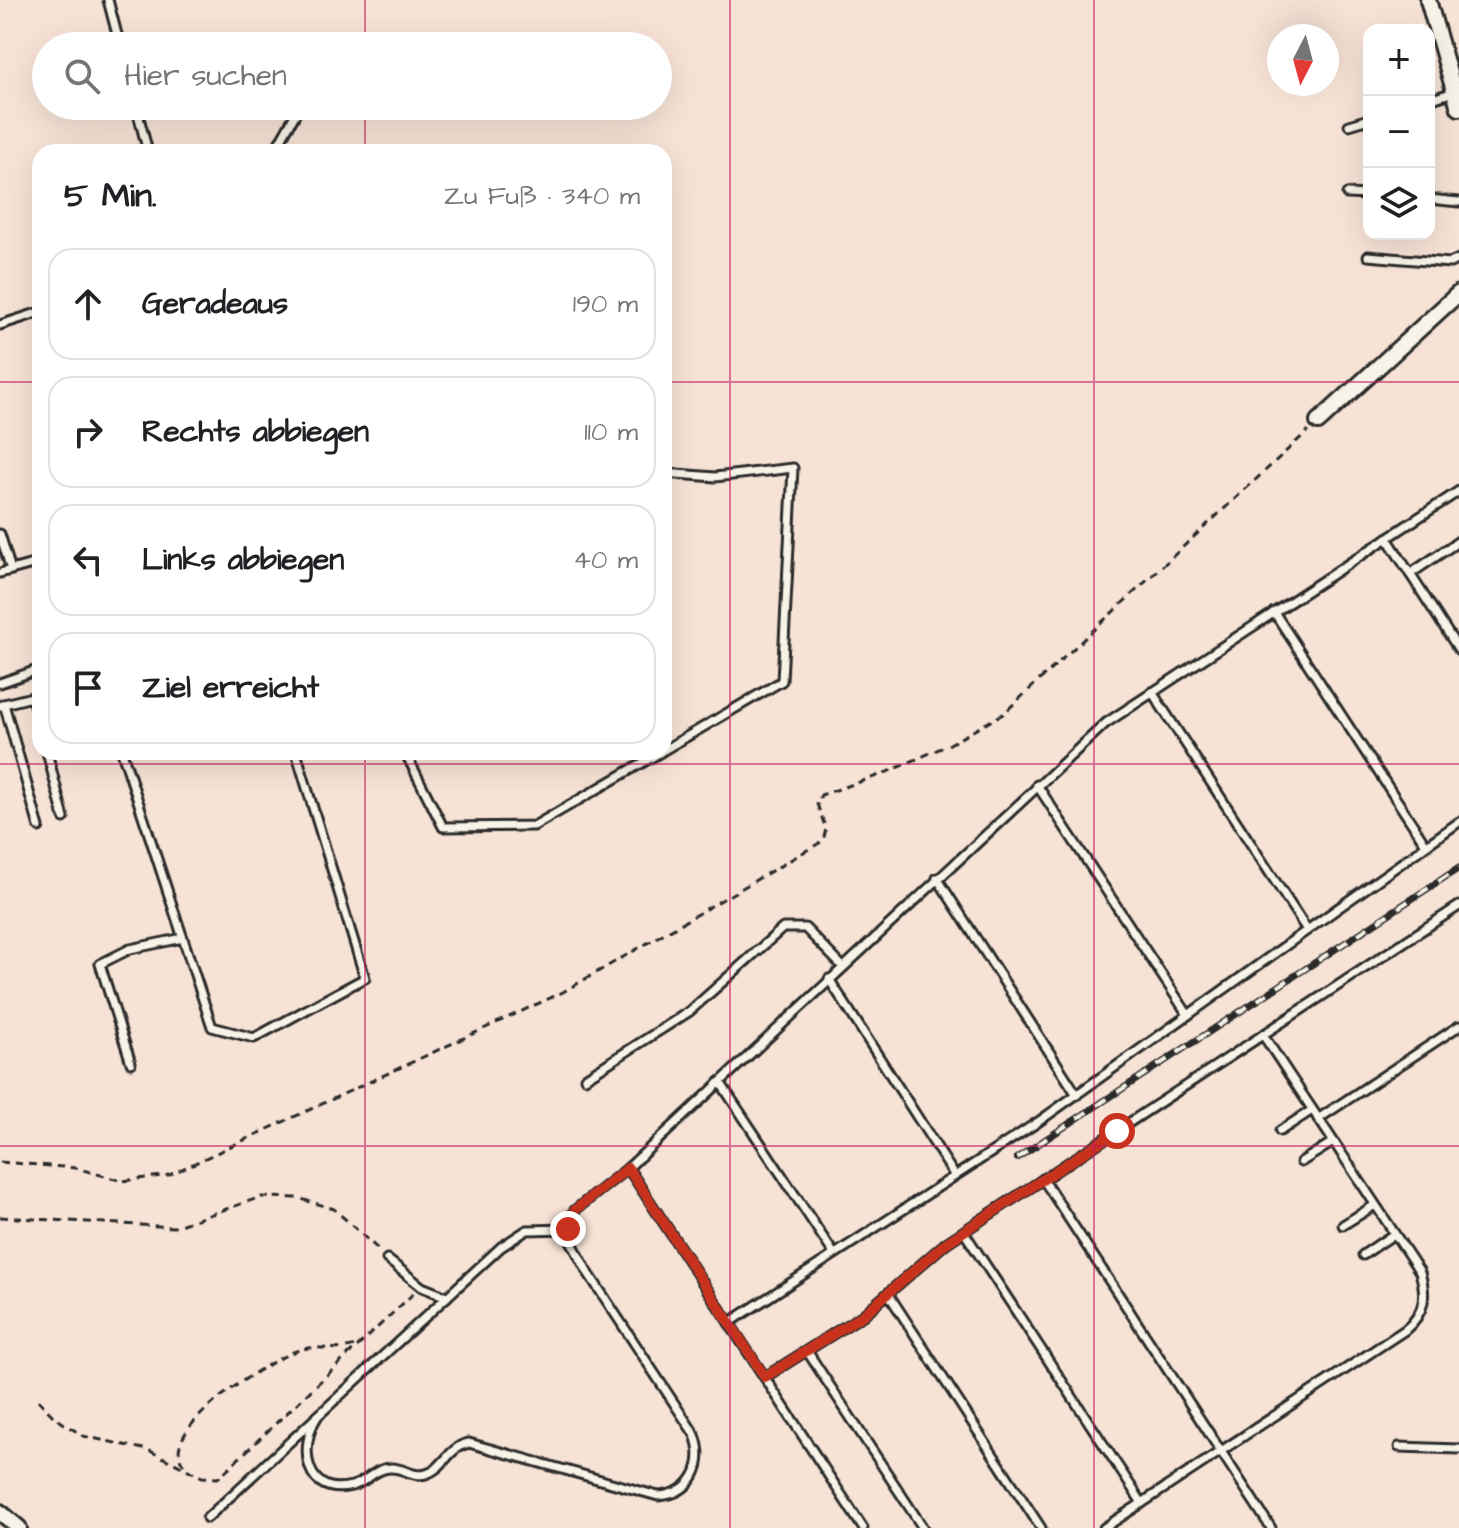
<!DOCTYPE html>
<html lang="de">
<head>
<meta charset="utf-8">
<style>
  :root { --surface:#fff; --page:#f2f2f2; --text:#202124; --muted:#757577; --line:#e0e0e0 }
  body { margin:0; font-family:"Architects Daughter",sans-serif; background:var(--page); color:var(--text) }
  .controls { position:absolute; right:24px; top:24px; display:grid; overflow:hidden; border-radius:16px; box-shadow:0 8px 32px #0002 }
  .controls button { width:72px; height:72px; display:grid; place-items:center; padding:0; border:0; border-bottom:2px solid var(--line); background:var(--surface); color:var(--text); font:40px sans-serif }
  .compass { position:absolute; left:1267px; top:24px; width:72px; height:72px; border-radius:50%; background:var(--surface); box-shadow:0 8px 32px #0002; rotate:186deg }
  .stop { position:absolute; width:24px; height:24px; margin:-18px; border:6px solid #c8321e; border-radius:50%; background:#fff }
  .stop.end { background:#c8321e; border-color:#fff; box-shadow:0 2px 8px #0008 }
  .list { margin:0; padding:0; list-style:none }
  h2 { display:flex; justify-content:space-between; align-items:center; height:104px; margin:0; padding:0 32px; font-size:34px }
  h2 small { font-size:26px; font-weight:400; color:var(--muted) }
  .list li { display:grid; grid-template-columns:52px 1fr auto; gap:24px; align-items:center; box-sizing:border-box; height:112px; margin:0 16px 16px; padding:0 16px; border:2px solid var(--line); border-radius:24px }
  .list b { display:block; font-size:30px; white-space:nowrap }
  .list em { font-size:26px; font-style:normal; color:var(--muted) }
  .icon { flex:none; width:44px; height:44px; fill:none; stroke:currentColor; stroke-width:2; stroke-linecap:round; stroke-linejoin:round }
  .map { position:relative; flex:none; width:1459px; height:1528px; overflow:hidden }
  .search { position:absolute; background:var(--surface); box-shadow:0 8px 32px #0002; left:32px; top:32px; width:640px; height:88px; display:flex; align-items:center; gap:20px; box-sizing:border-box; padding:0 28px; border-radius:44px; color:var(--muted); font-size:30px }
  .panel { position:absolute; background:var(--surface); box-shadow:0 8px 32px #0002; left:32px; top:144px; width:640px; height:616px; border-radius:24px }
  .map>svg:first-child { display:block }
</style>
</head>
<body>
<div class="map">
<svg width="1459" height="1528" viewBox="0 0 1459 1528">
  <rect width="100%" height="100%" fill="#f7e3d6"/>
  <filter id="ink" filterUnits="userSpaceOnUse"><feTurbulence type="fractalNoise" baseFrequency=".0125" numOctaves="2"/><feDisplacementMap in="SourceGraphic" scale="16" xChannelSelector="R" yChannelSelector="G"/><feConvolveMatrix kernelMatrix="1 2 1 2 8 2 1 2 1" color-interpolation-filters="sRGB"/></filter>
  <g filter="url(#ink)">
    <g fill="none" stroke-linecap="round" stroke-linejoin="round">
      <!-- service casing -->
      <g stroke="#2b2b2b" stroke-width="13">
        <g id="service">
          <polyline points="108,0 120,46"/>
          <polyline points="1429,100 1454,92"/>
          <polyline points="136,106 148,152"/>
          <polyline points="1349,125 1369,119"/>
          <polyline points="274,152 300,106"/>
          <polyline points="1347,194 1369,195"/>
          <polyline points="1429,199 1459,202"/>
          <polyline points="1368,256 1450,263 1459,259"/>
          <polyline points="0,325 40,312"/>
          <polyline points="664,473 715,477 793,468 782,681 664,750"/>
          <polyline points="0,534 11,570"/>
          <polyline points="1387,538 1459,650"/>
          <polyline points="0,573 40,562"/>
          <polyline points="1410,574 1459,541"/>
          <polyline points="1274,612 1426,845"/>
          <polyline points="0,683 40,669"/>
          <polyline points="1152,692 1307,930"/>
          <polyline points="4,704 32,697 40,727"/>
          <polyline points="0,706 4,704 39,827"/>
          <polyline points="47,752 64,818"/>
          <polyline points="122,752 212,1027 254,1038 365,978 296,752"/>
          <polyline points="405,752 443,827 534,826 661,752"/>
          <polyline points="1037,785 1188,1015"/>
          <polyline points="937,878 1077,1095"/>
          <polyline points="829,979 955,1176"/>
          <polyline points="131,1063 100,964 130,949 183,938"/>
          <polyline points="585,1078 690,1011 783,928 805,928 843,967"/>
          <polyline points="720,1082 834,1254"/>
          <polyline points="1318,1119 1459,1026"/>
          <polyline points="1280,1131 1312,1110"/>
          <polyline points="1301,1162 1333,1142"/>
          <polyline points="628,1168 863,1528"/>
          <polyline points="1043,1179 1271,1528"/>
          <polyline points="1343,1225 1375,1205"/>
          <polyline points="964,1232 1142,1503"/>
          <polyline points="1363,1255 1394,1234"/>
          <polyline points="387,1259 422,1287 447,1297"/>
          <polyline points="889,1295 1041,1528"/>
          <polyline points="729,1323 1038,1122 1459,822"/>
          <polyline points="807,1351 923,1528"/>
          <polyline points="765,1377 863,1315 946,1243 1459,906"/>
          <path d="M317,1417C298,1447 305,1498 352,1486C366,1483 375,1468 390,1468C403,1467 413,1478 426,1474C444,1469 448,1447 469,1443L658,1496C692,1494 706,1465 695,1435L587,1271L570,1239L569,1219L575,1210L628,1168L1106,723L1459,491"/>
          <polyline points="1399,1447 1459,1449"/>
          <polyline points="207,1518 501,1247 527,1230 568,1229"/>
          <path d="M1104,1528L1405,1330C1425,1313 1427,1297 1420,1272L1263,1035"/>
        </g>
      </g>
      <!-- minor casing -->
      <g stroke="#2b2b2b" stroke-width="20">
        <g id="minor">
          <polyline points="1428,0 1459,108"/>
          <polyline points="1318,422 1459,293"/>
          <polyline points="0,1512 19,1528"/>
        </g>
      </g>
      <!-- path -->
      <g stroke="#2b2b2b" stroke-width="3" stroke-dasharray="8 6" stroke-linecap="butt">
        <polyline points="0,1162 76,1168 122,1181 169,1175 563,992 823,841 826,829 817,804 821,795 883,774 948,745 1003,714 1308,431"/>
        <polyline points="0,1217 174,1227 261,1197 298,1198 334,1209 380,1251"/>
        <polyline points="38,1400 54,1417 83,1436 148,1450 202,1477 218,1478 415,1292"/>
        <path d="M184,1465C154,1431 268,1361 296,1351C319,1342 341,1356 363,1342"/>
      </g>
      <!-- service -->
      <use href="#service" stroke="#f7f3e8" stroke-width="7"/>
      <!-- minor -->
      <use href="#minor" stroke="#f7f3e8" stroke-width="14"/>
      <!-- rail casing -->
      <g stroke="#2b2b2b" stroke-width="7">
        <polyline id="rail" points="1017,1158 1459,868"/>
      </g>
      <!-- rail -->
      <use href="#rail" stroke="#f7f3e8" stroke-width="4" stroke-dasharray="12" stroke-linecap="butt"/>
    </g>
  </g>
  <g fill="none" stroke-linecap="round" stroke-linejoin="round" filter="url(#ink)">
    <!-- route -->
    <polyline stroke="#c8321e" stroke-width="10" points="568,1229 569,1219 575,1210 628,1168 765,1377 863,1315 946,1243 1117,1131"/>
  </g>
  <!-- grid -->
  <path fill="none" stroke="#c2185b" stroke-width="2" stroke-opacity="0.55" d="M365,0V46M730,0V1528M1094,0V1528M365,106V152M0,382H40M664,382H1459M365,752V1528M0,764H1459M0,1146H1459"/>
</svg>
<div class="controls">
<button>+</button>
<button>−</button>
<button><svg class="icon" aria-label="layers" viewBox="0 0 24 24"><path d="M12 4l9 5-9 5-9-5zM3 14l9 5 9-5"/></svg></button>
</div>
<svg class="compass" viewBox="-18 -18 36 36"><path d="M0-13l5 13h-10z" fill="#e53935"/><path d="M0 13l5-13h-10z" fill="#757577"/></svg>
<div class="stop" style="left:1117px;top:1131px"></div>
<div class="stop end" style="left:568px;top:1229px"></div>
<div class="search"><svg class="icon" aria-label="search" viewBox="0 0 24 24"><circle cx="10" cy="10" r="6"/><path d="M15 15l6 6"/></svg>Hier suchen</div>
<section class="panel">
<h2>5 Min.<small>Zu Fuß · 340 m</small></h2>
<ul class="list">
<li><svg class="icon" aria-label="ahead" viewBox="0 0 24 24"><path d="M12 20V5M6 11l6-6 6 6"/></svg><div><b>Geradeaus</b></div><em>190 m</em></li>
<li><svg class="icon" aria-label="right" viewBox="0 0 24 24"><path d="M7 20v-9h11M14 6l5 5-5 5"/></svg><div><b>Rechts abbiegen</b></div><em>110 m</em></li>
<li><svg class="icon" aria-label="left" viewBox="0 0 24 24"><path d="M17 20v-9H6M10 6l-5 5 5 5"/></svg><div><b>Links abbiegen</b></div><em>40 m</em></li>
<li><svg class="icon" aria-label="arrive" viewBox="0 0 24 24"><path d="M6 21V4h12l-3 4 3 4H6"/></svg><div><b>Ziel erreicht</b></div></li>
</ul>
</section>
</div>
</body>
</html>
